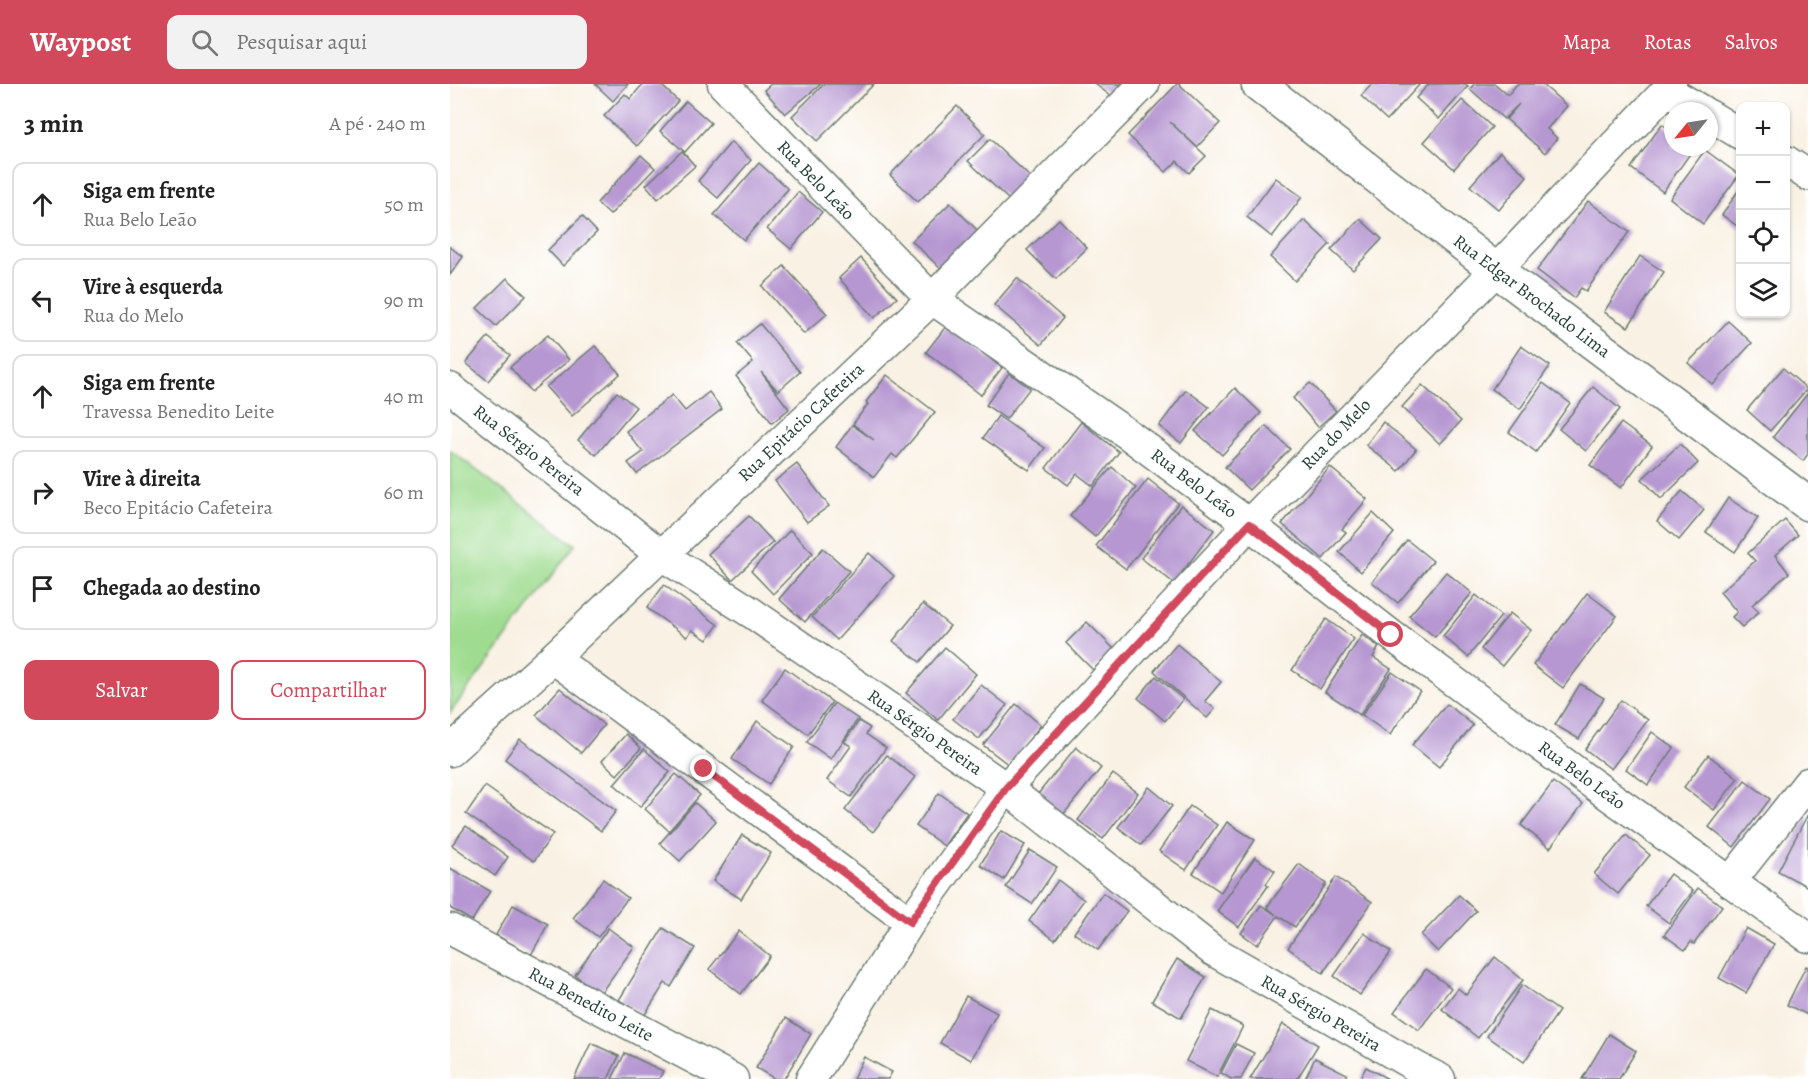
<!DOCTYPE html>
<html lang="pt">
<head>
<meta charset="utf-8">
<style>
  :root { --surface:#fff; --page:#f2f2f2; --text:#222; --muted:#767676; --line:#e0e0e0; --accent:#d1495b }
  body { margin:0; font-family:Alegreya,serif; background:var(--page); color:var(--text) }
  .controls { position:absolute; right:18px; top:18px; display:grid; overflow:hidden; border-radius:12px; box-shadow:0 2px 4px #0004 }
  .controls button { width:54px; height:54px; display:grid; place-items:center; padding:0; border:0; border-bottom:2px solid var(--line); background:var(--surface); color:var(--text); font:30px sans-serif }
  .compass { position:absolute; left:1214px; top:18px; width:54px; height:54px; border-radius:50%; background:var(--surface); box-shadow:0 2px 4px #0004; rotate:240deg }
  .stop { position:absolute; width:18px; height:18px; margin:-14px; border:4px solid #d1495b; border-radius:50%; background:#fff }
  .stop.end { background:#d1495b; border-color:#fff; box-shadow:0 2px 6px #0008 }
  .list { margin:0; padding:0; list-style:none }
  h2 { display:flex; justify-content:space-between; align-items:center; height:78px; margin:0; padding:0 24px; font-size:26px }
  h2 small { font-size:20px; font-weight:400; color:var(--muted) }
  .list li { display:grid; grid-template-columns:39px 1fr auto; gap:18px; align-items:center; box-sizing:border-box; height:84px; margin:0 12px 12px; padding:0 12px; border:2px solid var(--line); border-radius:12px }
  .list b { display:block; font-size:22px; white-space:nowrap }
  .list p { margin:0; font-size:20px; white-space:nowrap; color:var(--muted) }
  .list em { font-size:20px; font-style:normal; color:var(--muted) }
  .actions { display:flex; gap:12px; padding:18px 24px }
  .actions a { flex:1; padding:14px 0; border:2px solid var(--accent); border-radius:12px; text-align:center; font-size:21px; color:var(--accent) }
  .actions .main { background:var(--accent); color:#fff }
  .icon { flex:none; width:33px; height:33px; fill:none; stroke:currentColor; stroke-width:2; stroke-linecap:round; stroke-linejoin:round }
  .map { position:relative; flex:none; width:1358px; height:995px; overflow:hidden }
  header { display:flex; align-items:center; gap:36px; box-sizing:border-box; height:84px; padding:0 30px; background:var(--accent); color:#fff }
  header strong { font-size:28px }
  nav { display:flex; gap:33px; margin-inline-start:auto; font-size:21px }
  .search { width:420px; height:54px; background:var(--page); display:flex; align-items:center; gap:15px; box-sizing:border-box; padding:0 21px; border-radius:12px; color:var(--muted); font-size:22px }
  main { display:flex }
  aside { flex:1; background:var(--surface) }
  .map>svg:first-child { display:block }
</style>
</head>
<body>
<header>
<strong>Waypost</strong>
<div class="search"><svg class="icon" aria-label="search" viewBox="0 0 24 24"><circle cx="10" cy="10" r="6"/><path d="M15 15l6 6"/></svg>Pesquisar aqui</div>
<nav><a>Mapa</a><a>Rotas</a><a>Salvos</a></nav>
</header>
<main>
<aside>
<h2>3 min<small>A pé · 240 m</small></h2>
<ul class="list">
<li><svg class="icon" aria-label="ahead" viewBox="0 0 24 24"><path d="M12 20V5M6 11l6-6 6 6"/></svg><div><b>Siga em frente</b><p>Rua Belo Leão</p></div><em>50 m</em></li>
<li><svg class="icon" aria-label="left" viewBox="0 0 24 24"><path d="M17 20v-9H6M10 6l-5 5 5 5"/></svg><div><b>Vire à esquerda</b><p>Rua do Melo</p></div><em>90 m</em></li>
<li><svg class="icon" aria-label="ahead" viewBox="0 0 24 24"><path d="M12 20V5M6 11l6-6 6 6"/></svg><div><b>Siga em frente</b><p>Travessa Benedito Leite</p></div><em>40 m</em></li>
<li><svg class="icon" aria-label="right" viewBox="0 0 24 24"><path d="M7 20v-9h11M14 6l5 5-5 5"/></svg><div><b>Vire à direita</b><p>Beco Epitácio Cafeteira</p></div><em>60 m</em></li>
<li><svg class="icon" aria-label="arrive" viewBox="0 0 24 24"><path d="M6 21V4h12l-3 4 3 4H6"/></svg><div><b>Chegada ao destino</b></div></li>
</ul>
<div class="actions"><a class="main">Salvar</a><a>Compartilhar</a></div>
</aside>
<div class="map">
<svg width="1358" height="995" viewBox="0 0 1358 995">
  <rect width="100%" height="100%" fill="#fff"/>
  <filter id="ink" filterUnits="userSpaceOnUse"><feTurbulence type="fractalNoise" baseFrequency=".0167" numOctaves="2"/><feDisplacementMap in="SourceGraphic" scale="12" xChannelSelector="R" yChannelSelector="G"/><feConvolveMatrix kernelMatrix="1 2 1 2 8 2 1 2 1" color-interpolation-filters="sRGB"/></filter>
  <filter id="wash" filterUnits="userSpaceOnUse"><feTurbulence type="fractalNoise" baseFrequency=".008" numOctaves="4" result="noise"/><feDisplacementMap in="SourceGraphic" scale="24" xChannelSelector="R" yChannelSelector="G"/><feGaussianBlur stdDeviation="1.35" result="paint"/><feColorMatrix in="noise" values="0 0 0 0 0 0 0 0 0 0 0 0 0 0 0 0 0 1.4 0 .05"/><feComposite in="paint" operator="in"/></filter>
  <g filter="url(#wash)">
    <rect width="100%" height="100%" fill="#f9f1e3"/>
    <!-- green -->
    <polygon fill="#9fdc90" stroke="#5f8c62" stroke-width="1.5" points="0,366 125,461 0,629"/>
    <g id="blocks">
      <!-- building -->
      <g fill="#b697d1">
        <polygon points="145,0 178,0 163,17"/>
        <polygon points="193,0 210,0 228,17 187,62 154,32 175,10 180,15"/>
        <polygon points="321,0 371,0 335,30 314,6"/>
        <polygon points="374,0 424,0 367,57 342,32"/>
        <polygon points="645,0 677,0 665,15"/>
        <polygon points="727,0 729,0 770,39 747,63 720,38 756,72 739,89 727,77 716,88 678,51"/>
        <polygon points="922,0 970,0 937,36 911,12"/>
        <polygon points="979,0 1016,0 1018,2 989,35 966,14"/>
        <polygon points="1024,0 1045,0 1058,11 1067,0 1092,0 1117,22 1097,45 1107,54 1095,69 1056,35 1069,20 1054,35 1020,5"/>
        <polygon points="1012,16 1042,43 1004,85 974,58"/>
        <polygon points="236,17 261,39 235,68 210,47"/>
        <polygon points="507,22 535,50 468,118 440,91"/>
        <polygon points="1212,40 1223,48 1223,63 1244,64 1213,108 1181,84"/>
        <polygon points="540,55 581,94 559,116 518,77"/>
        <polygon points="281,58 301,76 268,114 248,97"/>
        <polygon points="1255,66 1289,91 1253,140 1220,114"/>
        <polygon points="232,67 245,82 208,115 196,101"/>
        <polygon points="1050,68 1077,92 1049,126 1020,102"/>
        <polygon points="191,71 205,84 160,131 147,119"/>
        <polygon points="309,79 338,105 294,156 264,131"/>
        <polygon points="826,94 852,113 822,153 797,133"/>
        <polygon points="1290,104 1290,144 1272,131"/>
        <polygon points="348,108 372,128 341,165 317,145"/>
        <polygon points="1138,117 1179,148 1136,207 1131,204 1124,214 1087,186"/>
        <polygon points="500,119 529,148 492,186 462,157"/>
        <polygon points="132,132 147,148 113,182 98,166"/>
        <polygon points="609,135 637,164 606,195 577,166"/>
        <polygon points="910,135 932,155 903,186 881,166"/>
        <polygon points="854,136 880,160 845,197 820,173"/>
        <polygon points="0,163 13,173 0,191"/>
        <polygon points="1190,172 1214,188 1178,243 1154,228"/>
        <polygon points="411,174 447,214 424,234 389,194"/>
        <polygon points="334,182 377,230 354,250 312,202"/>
        <polygon points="57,194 76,212 46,242 27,224"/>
        <polygon points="567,194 613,234 591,261 544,221"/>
        <polygon points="1278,237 1302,259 1263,301 1238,279"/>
        <polygon points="310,240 350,288 328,307 311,288 339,325 322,339 286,292 303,278 287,259"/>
        <polygon points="497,241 552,284 531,311 476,268"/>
        <polygon points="98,251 119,276 81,308 60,283"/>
        <polygon points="38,253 60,271 38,297 16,279"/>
        <polygon points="145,262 170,290 122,332 96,303"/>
        <polygon points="1071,262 1100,282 1070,325 1042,305"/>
        <polygon points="1333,284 1357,305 1320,347 1297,326"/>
        <polygon points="559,289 580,304 556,335 536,321"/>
        <polygon points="437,291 485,328 447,374 442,370 424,393 386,363 402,341 424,356 403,340 418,320 416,318"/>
        <polygon points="860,299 886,327 868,343 843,314"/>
        <polygon points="1093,299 1120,319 1086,368 1059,348"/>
        <polygon points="972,301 1011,337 990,360 952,323"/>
        <polygon points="1143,303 1170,325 1136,367 1109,345"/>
        <polygon points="785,304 811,329 772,371 745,347"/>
        <polygon points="736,306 759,323 731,359 709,342"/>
        <polygon points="167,308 186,323 146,371 128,356"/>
        <polygon points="259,308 272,325 187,390 178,379 193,368 176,347 222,311 235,327"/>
        <polygon points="1358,309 1358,370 1353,377 1323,353"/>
        <polygon points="548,332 595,364 579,386 533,354"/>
        <polygon points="631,338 669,368 643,402 627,390 618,401 596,384"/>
        <polygon points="933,338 966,365 949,387 916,361"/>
        <polygon points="1171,339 1202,362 1171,404 1140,381"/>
        <polygon points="816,342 840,365 799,406 775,383"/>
        <polygon points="1230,360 1248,379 1211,415 1192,395"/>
        <polygon points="347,380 379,422 357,438 325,397"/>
        <polygon points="662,383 686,404 645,453 620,432"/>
        <polygon points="880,383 917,415 892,445 896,448 873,475 832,440"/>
        <polygon points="698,395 728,419 676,485 646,462"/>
        <polygon points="1232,407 1254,426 1229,456 1207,437"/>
        <polygon points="1278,414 1308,434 1285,468 1256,448"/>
        <polygon points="731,421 764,446 724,499 691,474"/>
        <polygon points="923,429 944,449 911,488 889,468"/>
        <polygon points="299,432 323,458 282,496 258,470"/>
        <polygon points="1335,436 1348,451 1325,471 1339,489 1302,521 1309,528 1292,543 1282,533 1287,528 1270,508 1305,477 1298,469"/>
        <polygon points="340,446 363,469 323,510 301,487"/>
        <polygon points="957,456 983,477 948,519 922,498"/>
        <polygon points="373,464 399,487 355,538 329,515"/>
        <polygon points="419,469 444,492 387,556 362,533"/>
        <polygon points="996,488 1022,509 985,553 959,532"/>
        <polygon points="214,501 268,541 257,556 242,546 237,553 197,524"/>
        <polygon points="1137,509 1167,532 1113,604 1083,581"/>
        <polygon points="1026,511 1051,532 1018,573 993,552"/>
        <polygon points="473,520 500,542 470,578 443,557"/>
        <polygon points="1060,529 1081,546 1052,582 1031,565"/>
        <polygon points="876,535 904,555 870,605 842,586"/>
        <polygon points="637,538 664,565 643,586 616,559"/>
        <polygon points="912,551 929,563 923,573 941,585 910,631 875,608"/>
        <polygon points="727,560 771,598 755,617 765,625 757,634 704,587"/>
        <polygon points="495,563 526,590 488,636 456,609"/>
        <polygon points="335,584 382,618 358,650 312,616"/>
        <polygon points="942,588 970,607 940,651 912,631"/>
        <polygon points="706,592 733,615 715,637 688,614"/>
        <polygon points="1130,600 1154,614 1129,655 1105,641"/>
        <polygon points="531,601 557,621 529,655 503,635"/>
        <polygon points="110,604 154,641 131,669 86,631"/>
        <polygon points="1171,616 1198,636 1161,685 1135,665"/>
        <polygon points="384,619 408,635 381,675 357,658"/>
        <polygon points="566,620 591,641 559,681 533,661"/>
        <polygon points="997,620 1023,641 989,683 962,661"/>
        <polygon points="307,637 344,663 319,700 282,675"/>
        <polygon points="409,637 420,644 416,650 436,664 401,713 377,696 401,662 394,658"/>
        <polygon points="1202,648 1224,664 1198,701 1176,685"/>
        <polygon points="176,650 191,664 167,691 152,677"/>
        <polygon points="70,655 166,727 151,747 55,675"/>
        <polygon points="626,663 651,684 613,731 588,710"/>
        <polygon points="194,665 220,688 190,723 164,700"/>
        <polygon points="437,671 465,693 423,748 395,726"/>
        <polygon points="1258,671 1288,694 1264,726 1234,703"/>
        <polygon points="226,690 250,711 219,747 195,725"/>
        <polygon points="663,690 688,709 653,755 628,736"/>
        <polygon points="1295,696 1320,715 1284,763 1259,743"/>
        <polygon points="1103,698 1133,720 1100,764 1071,741"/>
        <polygon points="35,702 103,750 84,777 16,730"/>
        <polygon points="699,703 722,722 691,761 668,743"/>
        <polygon points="489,709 517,729 494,762 466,742"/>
        <polygon points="245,719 266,737 230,777 210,759"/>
        <polygon points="740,722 767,741 736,786 709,767"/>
        <polygon points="1358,730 1358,803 1328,787"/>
        <polygon points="777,738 805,756 771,808 743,789"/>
        <polygon points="16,742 58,773 45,792 2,761"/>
        <polygon points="551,747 575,761 554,796 530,781"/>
        <polygon points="292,751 321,769 291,815 263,797"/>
        <polygon points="1176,751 1200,771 1168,810 1144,790"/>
        <polygon points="580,766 607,783 582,820 556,803"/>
        <polygon points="805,773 825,787 816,800 818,802 789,843 767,827"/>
        <polygon points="849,780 876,800 845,843 828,832 807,861 791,849 811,821 826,831 817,823"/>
        <polygon points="0,784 40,807 22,837 0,824"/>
        <polygon points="1220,790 1243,807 1219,839 1196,822"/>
        <polygon points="886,793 922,818 873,889 838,864"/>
        <polygon points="153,795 178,814 148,853 123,834"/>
        <polygon points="608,796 634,816 605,856 579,837"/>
        <polygon points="1248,804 1272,822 1244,860 1241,858 1235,866 1214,851"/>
        <polygon points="653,809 677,827 648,866 624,849"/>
        <polygon points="1009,811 1026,827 988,868 971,851"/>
        <polygon points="63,821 98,840 81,871 46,851"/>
        <polygon points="158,844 184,863 150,910 125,891"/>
        <polygon points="213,844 245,864 221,903 215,899 194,932 169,916"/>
        <polygon points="1296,844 1324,860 1296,909 1269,894"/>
        <polygon points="289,847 320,872 291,910 259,885"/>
        <polygon points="914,849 941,868 910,911 884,892"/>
        <polygon points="1045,873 1073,896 1028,954 992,925 1008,904 1016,911"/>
        <polygon points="727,875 756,893 731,934 702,917"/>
        <polygon points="1356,882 1358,883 1358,931 1337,921"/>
        <polygon points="976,885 1001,904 969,946 944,928"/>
        <polygon points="1072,901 1109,927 1074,978 1037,952"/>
        <polygon points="516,912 547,929 521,976 490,959"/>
        <polygon points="762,926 793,942 767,993 736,977"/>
        <polygon points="336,934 361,950 334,995 325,995 306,984"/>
        <polygon points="833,940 868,961 847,995 800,995"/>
        <polygon points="1159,950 1186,967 1169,995 1132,995"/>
        <polygon points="141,959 169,972 158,995 124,995"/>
        <polygon points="786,960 804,969 791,995 781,995 771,989"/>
        <polygon points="175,969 213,987 209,995 162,995"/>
        <polygon points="414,973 442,988 438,995 403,995"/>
        <polygon points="865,974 897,990 895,995 855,995"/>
        <polygon points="916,983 938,995 910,995"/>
      </g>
    </g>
  </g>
  <g filter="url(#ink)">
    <use href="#blocks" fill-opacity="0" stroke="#6b7c71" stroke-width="1.5"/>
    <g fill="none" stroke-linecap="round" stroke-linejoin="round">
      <!-- minor casing -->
      <g stroke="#6b7c71" stroke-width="33">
        <g id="minor">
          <polyline points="273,0 482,215 679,351 799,440 941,551 1133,693 1358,853"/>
          <polyline points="1217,6 1252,27"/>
          <polyline points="1259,31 1290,50"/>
          <polyline points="1336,77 1358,91"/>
          <polyline points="0,304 210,470 302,529 556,704 762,866 970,985 990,995"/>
          <polyline points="103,574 460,838"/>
          <polyline points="0,667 103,574 482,215 694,0"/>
          <polyline points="1280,798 1358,699"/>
          <polyline points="0,845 283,995"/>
          <polyline points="361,995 460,838 556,704 799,440 1046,186 1217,6 1221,0"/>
        </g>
      </g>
      <!-- primary casing -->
      <g stroke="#6b7c71" stroke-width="36">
        <polyline id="primary" points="808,0 1046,186 1358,420"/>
      </g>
      <!-- minor -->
      <use href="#minor" stroke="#fff" stroke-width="30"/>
      <!-- primary -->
      <use href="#primary" stroke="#fff" stroke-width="33"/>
    </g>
  </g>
  <g fill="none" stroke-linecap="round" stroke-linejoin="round" filter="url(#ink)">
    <!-- route -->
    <polyline stroke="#d1495b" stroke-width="8" points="254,685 460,838 556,704 799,440 941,551"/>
  </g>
  <g text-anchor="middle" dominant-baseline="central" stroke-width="4.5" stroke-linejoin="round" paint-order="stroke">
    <!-- street labels -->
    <g font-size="18" fill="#1f3d34" stroke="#fff">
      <text transform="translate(366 96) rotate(46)">Rua Belo Leão</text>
      <text transform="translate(1082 212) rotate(37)">Rua Edgar Brochado Lima</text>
      <text transform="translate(351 338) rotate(-43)">Rua Epitácio Cafeteira</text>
      <text transform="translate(886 350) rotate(-46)">Rua do Melo</text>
      <text transform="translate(79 366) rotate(38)">Rua Sérgio Pereira</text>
      <text transform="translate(744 399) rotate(37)">Rua Belo Leão</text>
      <text transform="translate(475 648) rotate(35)">Rua Sérgio Pereira</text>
      <text transform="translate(1132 691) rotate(36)">Rua Belo Leão</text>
      <text transform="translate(141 920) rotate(28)">Rua Benedito Leite</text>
      <text transform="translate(871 929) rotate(30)">Rua Sérgio Pereira</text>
    </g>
  </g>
</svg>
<div class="controls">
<button>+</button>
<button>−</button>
<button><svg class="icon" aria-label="locate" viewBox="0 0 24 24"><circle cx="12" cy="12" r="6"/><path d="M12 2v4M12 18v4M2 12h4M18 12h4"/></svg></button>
<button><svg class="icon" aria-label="layers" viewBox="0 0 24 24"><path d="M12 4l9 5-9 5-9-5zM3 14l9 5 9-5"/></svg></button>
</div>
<svg class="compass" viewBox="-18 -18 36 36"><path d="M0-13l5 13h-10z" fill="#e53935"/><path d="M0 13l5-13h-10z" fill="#767676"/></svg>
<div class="stop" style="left:941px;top:551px"></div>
<div class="stop end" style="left:254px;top:685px"></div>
</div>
</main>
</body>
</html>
